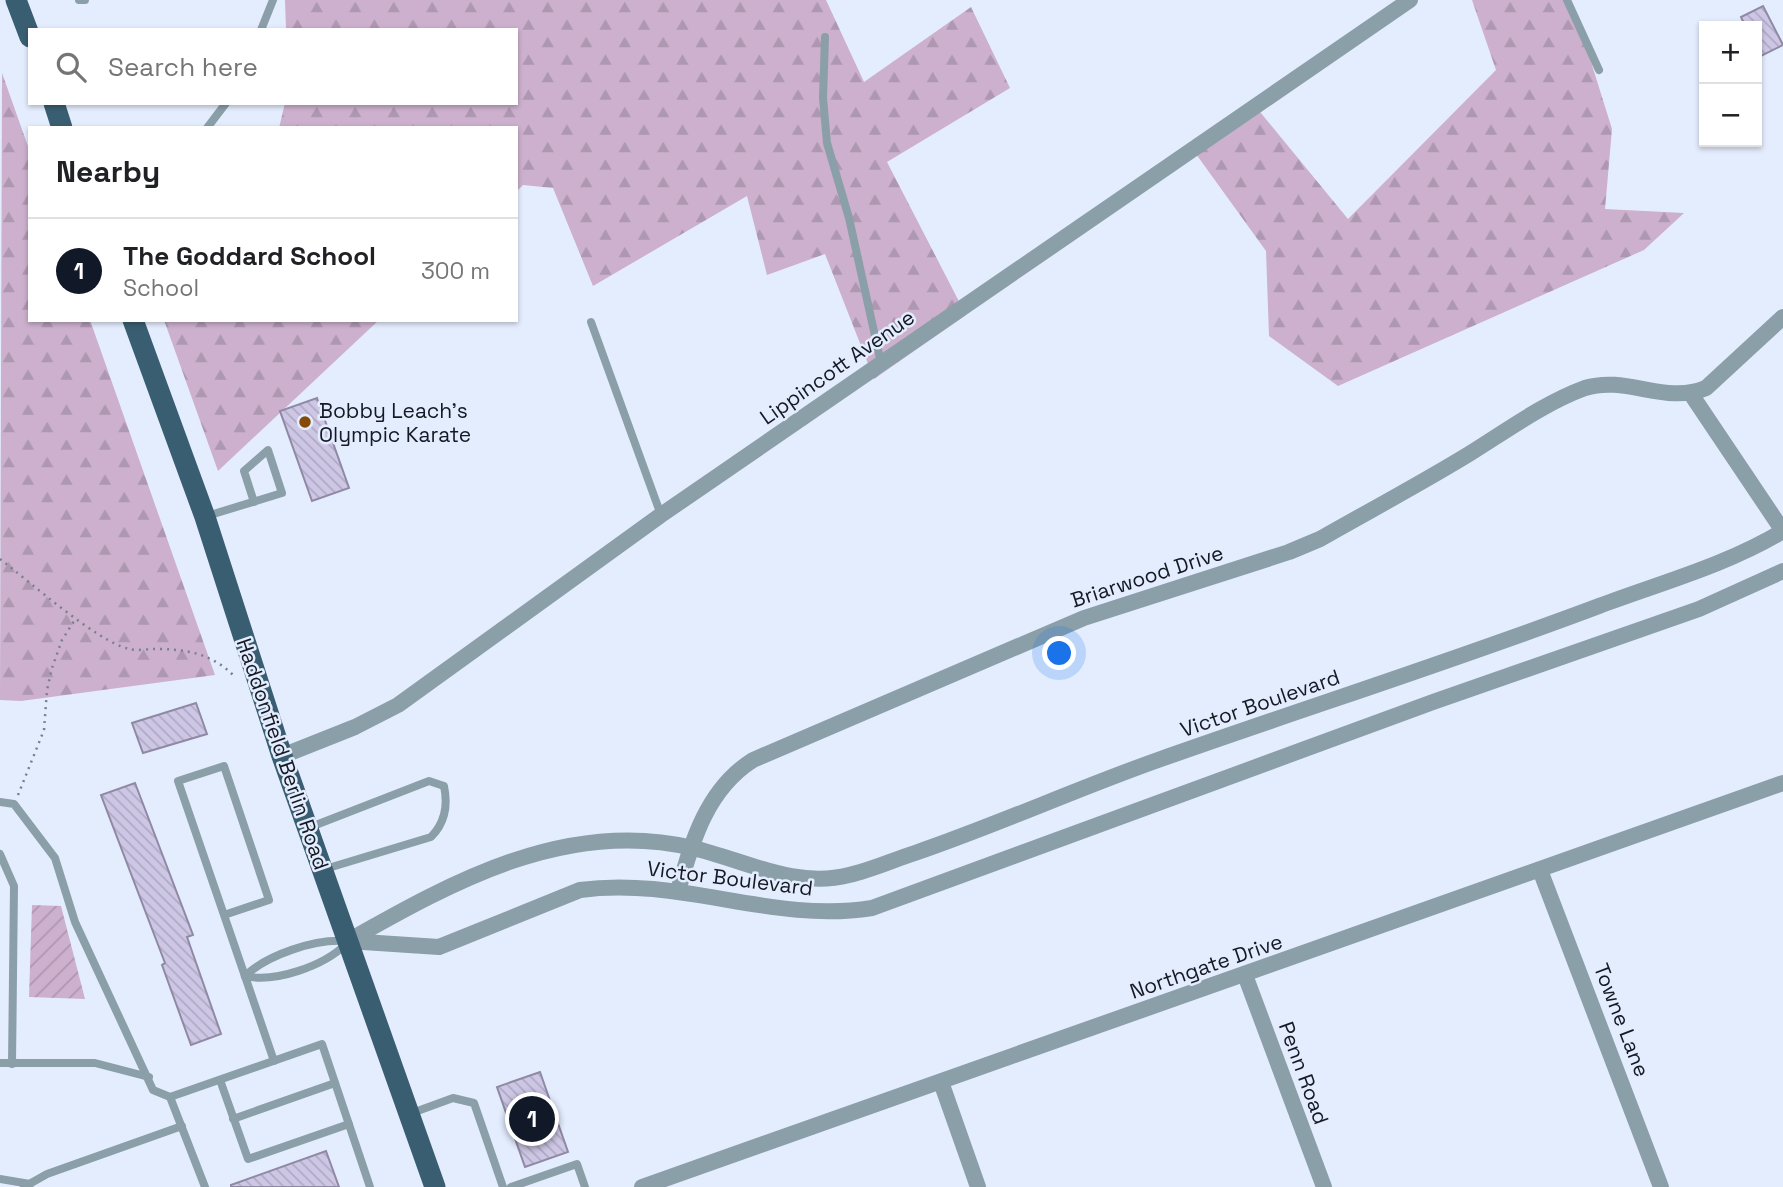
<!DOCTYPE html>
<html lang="en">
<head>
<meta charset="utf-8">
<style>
  :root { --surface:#fff; --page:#f2f2f2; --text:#202124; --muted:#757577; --line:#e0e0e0; --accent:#111827 }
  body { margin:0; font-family:"Space Grotesk",sans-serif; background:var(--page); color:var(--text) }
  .controls { position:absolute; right:21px; top:21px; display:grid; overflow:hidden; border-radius:0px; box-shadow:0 2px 5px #0004 }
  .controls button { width:63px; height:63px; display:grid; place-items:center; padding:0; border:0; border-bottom:2px solid var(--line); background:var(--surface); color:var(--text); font:35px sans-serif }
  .you { position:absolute; left:1060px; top:654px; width:24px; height:24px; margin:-18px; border:5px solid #fff; border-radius:50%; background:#1a73e8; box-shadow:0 0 0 10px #1a73e833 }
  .badge { display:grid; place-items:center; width:46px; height:46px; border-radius:50%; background:var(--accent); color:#fff; font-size:23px; font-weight:700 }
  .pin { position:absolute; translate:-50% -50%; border:4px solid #fff; box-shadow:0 2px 7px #0006 }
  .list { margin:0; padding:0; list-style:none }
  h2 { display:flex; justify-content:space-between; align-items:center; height:91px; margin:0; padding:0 28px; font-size:30px }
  h2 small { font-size:23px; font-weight:400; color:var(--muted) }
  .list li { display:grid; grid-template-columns:46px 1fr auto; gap:21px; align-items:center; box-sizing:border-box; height:105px; padding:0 28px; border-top:2px solid var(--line) }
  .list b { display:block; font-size:26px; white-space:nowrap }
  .list p { margin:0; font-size:23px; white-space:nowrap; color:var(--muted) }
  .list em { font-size:23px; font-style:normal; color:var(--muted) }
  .icon { flex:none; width:38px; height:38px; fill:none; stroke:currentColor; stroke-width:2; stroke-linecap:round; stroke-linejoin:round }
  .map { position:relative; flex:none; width:1783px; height:1187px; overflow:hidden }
  .search { position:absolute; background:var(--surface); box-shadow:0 2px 5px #0004; left:28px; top:28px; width:490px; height:77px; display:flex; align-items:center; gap:18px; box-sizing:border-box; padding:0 24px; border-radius:0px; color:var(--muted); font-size:26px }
  .panel { position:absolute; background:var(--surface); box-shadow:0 2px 5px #0004; left:28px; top:126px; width:490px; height:196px; border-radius:0px }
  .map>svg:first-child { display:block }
</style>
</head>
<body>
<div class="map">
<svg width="1783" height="1187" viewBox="0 0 1783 1187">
  <defs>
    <pattern id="forest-firs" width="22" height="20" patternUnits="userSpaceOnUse" patternTransform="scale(1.75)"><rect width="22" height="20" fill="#ccb0cd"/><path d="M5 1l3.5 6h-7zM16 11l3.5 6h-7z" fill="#ae97b0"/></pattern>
    <pattern id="garden-furrows" width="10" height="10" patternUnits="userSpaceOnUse" patternTransform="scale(1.75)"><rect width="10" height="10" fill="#ccb0cd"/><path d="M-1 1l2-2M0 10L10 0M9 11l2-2" fill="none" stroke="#ae97b0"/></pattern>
    <pattern id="building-back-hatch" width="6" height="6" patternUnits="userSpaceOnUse" patternTransform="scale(1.75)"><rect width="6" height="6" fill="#cdc7e5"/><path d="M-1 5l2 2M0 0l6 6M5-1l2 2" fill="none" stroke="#afaac4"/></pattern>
  </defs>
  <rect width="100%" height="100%" fill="#e4edfe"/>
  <!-- forest -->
  <g fill="url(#forest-firs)">
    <polygon points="285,0 826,0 864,82 971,7 1010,88 887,162 966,315 874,379 825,254 767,275 747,196 593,286 553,188 523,185 516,192 516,128 279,128 285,103 516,103 516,30 286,30"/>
    <polygon points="1472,0 1566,0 1587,49 1612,129 1605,209 1684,213 1644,250 1338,386 1269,336 1266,251 1196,154 1256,107 1348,219 1496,70"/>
    <polygon points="2,73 30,152 30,320 90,320 215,675 21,701 0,700"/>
    <polygon points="164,320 379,320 218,471"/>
  </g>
  <!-- garden -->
  <polygon fill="url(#garden-furrows)" points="32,905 61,906 85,999 29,997"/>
  <!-- building -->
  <g fill="url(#building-back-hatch)" stroke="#8f89a5" stroke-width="2">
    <polygon points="1763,6 1783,45 1761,56 1757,48 1757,26 1745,26 1741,17"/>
    <polygon points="317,398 349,488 312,501 280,411"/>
    <polygon points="196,703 207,734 143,753 132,723"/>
    <polygon points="135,783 193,935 187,937 221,1034 191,1045 162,965 165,963 101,795"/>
    <polygon points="540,1072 568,1152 525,1167 497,1087"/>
    <polygon points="326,1151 339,1187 231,1187 231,1185"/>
  </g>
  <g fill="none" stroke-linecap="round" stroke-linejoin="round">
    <!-- path -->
    <g stroke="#79808d" stroke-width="2.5" stroke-dasharray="2 5" stroke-linecap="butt">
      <path d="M0,559C29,581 96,641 129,649C137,651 148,649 156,649C187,649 213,654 235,677"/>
      <polyline points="18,795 44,730 47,690 52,668 62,640 76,618"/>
    </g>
    <!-- lane -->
    <g stroke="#8b9fa9" stroke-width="8">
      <polyline points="79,0 85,0"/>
      <polyline points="1567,0 1599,70"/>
      <polyline points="261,30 273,0"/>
      <polyline points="825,37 823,98 827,143 849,218 881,363"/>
      <polyline points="207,128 226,103"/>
      <polyline points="591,322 661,515"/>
      <polyline points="207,516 282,493 268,450 244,471 254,502"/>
      <polyline points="0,802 14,804 55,858 75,922 153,1090 170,1097 205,1187"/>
      <path d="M308,828L429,781L444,786C448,805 445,823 431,837L325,869"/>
      <polyline points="0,854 14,886 12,1064"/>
      <polyline points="224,915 178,781 224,766 269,900 224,915 274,1061"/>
      <path d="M245,976C275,983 324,966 346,944"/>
      <path d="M245,976C267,955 314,939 345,941"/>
      <polyline points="0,1063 95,1063 149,1077"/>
      <polyline points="220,1080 248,1159 349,1124"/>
      <polyline points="170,1097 322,1044 370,1187"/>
      <polyline points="412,1113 453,1098 474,1103 503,1187"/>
      <polyline points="233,1119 335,1083"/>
      <polyline points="0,1179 30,1184"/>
      <polyline points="24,1187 47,1174 182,1126"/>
      <polyline points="511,1187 577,1164 585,1187"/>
    </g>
    <!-- street -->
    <g stroke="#8b9fa9" stroke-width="16">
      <polyline points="1691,394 1783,531"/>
      <polyline points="282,756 355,727 398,705 661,515 1410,0"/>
      <polyline points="1540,870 1661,1187"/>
      <path d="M678,891C692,841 707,789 753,760L1084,618L1289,552L1320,539C1369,511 1420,484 1469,454C1506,431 1544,403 1585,388C1627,375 1665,405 1706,388L1783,317"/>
      <path d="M348,941C454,881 567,818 693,848C744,860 795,889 849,875C871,870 893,860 915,853C997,825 1076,789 1158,760C1305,708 1453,661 1599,606C1660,583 1727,565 1783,531"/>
      <path d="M348,941L439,947L580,890C681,876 772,924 872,908L1433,702L1699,609L1783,571"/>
      <polyline points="1245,975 1324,1187"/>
      <polyline points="941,1082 978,1187"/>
      <polyline points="642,1187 1783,783"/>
    </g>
    <!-- primary -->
    <g stroke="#3a5e71" stroke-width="21">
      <polyline points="16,0 30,37"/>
      <polyline points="54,103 62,128"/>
      <polyline points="133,320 205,517 282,756 435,1187"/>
    </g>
  </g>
  <!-- markers -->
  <circle fill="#854a04" stroke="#e4edfe" stroke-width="2.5" cx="305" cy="422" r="7"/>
  <g text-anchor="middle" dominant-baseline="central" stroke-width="5" stroke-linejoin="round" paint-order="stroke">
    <!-- street labels -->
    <g font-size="21" fill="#141923" stroke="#e4edfe">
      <text transform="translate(837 367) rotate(-35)">Lippincott Avenue</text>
      <text transform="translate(1147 576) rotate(-18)">Briarwood Drive</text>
      <text transform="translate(1260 703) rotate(-19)">Victor Boulevard</text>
      <text transform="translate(283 754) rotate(71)">Haddonfield Berlin Road</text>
      <text transform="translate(730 878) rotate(7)">Victor Boulevard</text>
      <text transform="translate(1206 966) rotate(-19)">Northgate Drive</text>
      <text transform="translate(1622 1020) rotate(69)">Towne Lane</text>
      <text transform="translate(1304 1073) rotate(70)">Penn Road</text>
    </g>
    <!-- poi labels -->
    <g font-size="21" fill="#141923" stroke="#e4edfe" text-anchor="start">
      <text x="319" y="410">Bobby Leach's<tspan x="319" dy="24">Olympic Karate</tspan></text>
    </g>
  </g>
</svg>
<div class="controls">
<button>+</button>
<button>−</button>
</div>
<div class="you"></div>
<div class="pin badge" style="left:532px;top:1119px">1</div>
<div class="search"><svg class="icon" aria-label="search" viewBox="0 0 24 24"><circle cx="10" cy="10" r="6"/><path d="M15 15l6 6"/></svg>Search here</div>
<section class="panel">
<h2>Nearby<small></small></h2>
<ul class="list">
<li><span class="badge">1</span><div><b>The Goddard School</b><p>School</p></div><em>300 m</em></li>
</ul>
</section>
</div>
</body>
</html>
